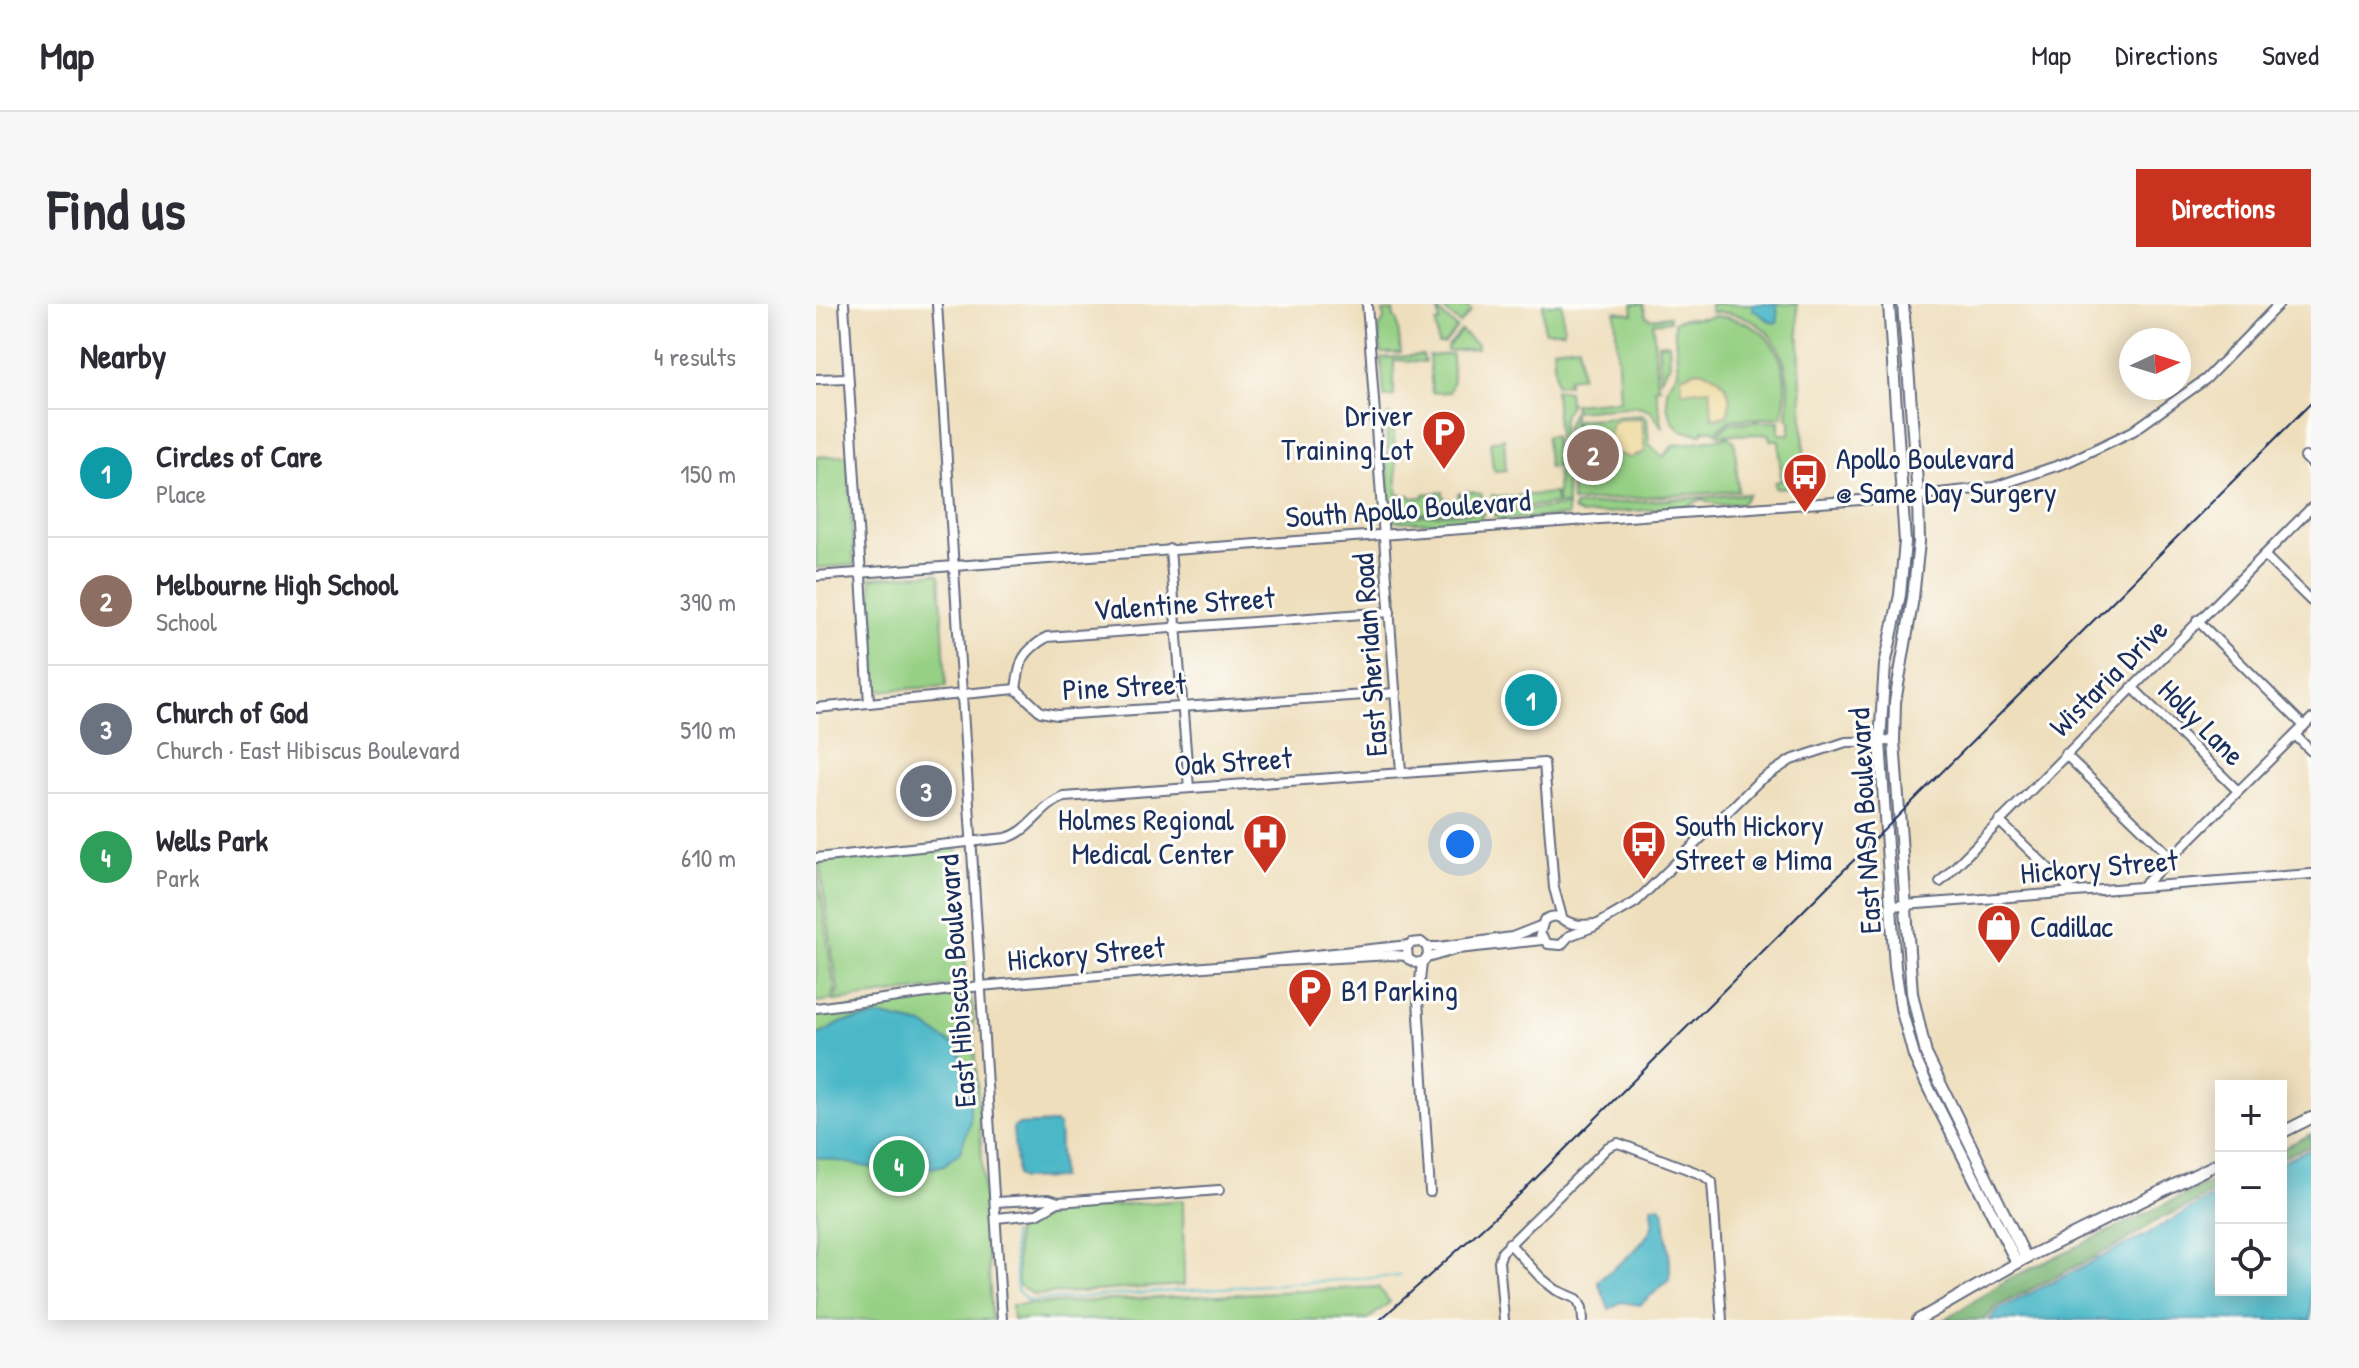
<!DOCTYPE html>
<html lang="en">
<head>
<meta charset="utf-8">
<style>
  :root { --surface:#fff; --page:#f7f7f7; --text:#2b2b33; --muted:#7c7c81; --line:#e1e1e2; --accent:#c8321e }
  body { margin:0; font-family:"Patrick Hand",sans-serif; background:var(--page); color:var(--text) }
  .controls { position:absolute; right:24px; bottom:24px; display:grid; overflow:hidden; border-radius:0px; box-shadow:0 4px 20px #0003 }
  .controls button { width:72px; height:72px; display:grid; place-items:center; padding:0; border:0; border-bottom:2px solid var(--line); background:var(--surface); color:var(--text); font:40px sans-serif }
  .compass { position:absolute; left:1303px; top:24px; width:72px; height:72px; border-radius:50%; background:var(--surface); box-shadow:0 4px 20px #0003; rotate:86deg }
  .you { position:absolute; left:644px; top:540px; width:28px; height:28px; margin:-20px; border:6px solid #fff; border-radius:50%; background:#1a73e8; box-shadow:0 0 0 12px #1a73e833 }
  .badge { display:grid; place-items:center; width:52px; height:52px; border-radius:50%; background:var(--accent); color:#fff; font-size:26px; font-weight:700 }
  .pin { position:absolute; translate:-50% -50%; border:4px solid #fff; box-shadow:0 2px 8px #0006 }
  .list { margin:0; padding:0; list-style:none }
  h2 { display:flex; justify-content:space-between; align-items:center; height:104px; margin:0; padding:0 32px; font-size:34px }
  h2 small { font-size:26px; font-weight:400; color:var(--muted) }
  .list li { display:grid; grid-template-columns:52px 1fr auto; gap:24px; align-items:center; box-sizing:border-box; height:128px; padding:0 32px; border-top:2px solid var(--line) }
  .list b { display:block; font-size:30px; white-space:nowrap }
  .list p { margin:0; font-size:26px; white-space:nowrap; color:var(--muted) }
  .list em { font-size:26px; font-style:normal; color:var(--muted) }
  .icon { flex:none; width:44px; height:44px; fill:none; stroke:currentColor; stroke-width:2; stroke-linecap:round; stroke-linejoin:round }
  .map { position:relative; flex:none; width:1495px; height:1016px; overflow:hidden; border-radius:0px }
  header { display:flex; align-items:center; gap:48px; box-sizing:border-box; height:112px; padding:0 40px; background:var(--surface); border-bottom:2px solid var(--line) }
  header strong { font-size:38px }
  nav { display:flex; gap:44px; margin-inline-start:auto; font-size:28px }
  .intro { display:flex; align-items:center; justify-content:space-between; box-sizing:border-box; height:192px; padding:0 48px }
  h1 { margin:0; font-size:56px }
  .button { padding:20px 36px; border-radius:0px; background:var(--accent); color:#fff; font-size:28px; font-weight:700 }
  main { display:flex; gap:48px; padding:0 48px }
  aside { flex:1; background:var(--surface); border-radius:0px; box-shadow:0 4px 20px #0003 }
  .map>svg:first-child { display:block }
</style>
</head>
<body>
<header>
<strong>Map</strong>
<nav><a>Map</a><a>Directions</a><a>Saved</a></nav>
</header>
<div class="intro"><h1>Find us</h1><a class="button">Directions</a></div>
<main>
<aside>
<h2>Nearby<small>4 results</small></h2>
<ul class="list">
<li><span class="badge" style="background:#0f9aa8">1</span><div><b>Circles of Care</b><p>Place</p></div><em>150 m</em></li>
<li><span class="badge" style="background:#8d6e63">2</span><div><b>Melbourne High School</b><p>School</p></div><em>390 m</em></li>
<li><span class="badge" style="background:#6b7280">3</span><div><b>Church of God</b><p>Church · East Hibiscus Boulevard</p></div><em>510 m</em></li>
<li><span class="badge" style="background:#2e9e5b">4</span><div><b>Wells Park</b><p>Park</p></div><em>610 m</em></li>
</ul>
</aside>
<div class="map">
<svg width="1495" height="1016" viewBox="0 0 1495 1016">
  <rect width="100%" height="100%" fill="#fdfcf7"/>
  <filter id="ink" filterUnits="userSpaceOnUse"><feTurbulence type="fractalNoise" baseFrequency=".0125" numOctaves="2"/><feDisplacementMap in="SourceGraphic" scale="16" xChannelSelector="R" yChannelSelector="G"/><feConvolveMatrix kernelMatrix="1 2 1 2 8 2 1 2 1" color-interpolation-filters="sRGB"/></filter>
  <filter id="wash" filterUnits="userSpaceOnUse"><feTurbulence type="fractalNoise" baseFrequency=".006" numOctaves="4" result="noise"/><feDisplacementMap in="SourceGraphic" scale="32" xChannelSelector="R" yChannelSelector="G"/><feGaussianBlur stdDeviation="1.8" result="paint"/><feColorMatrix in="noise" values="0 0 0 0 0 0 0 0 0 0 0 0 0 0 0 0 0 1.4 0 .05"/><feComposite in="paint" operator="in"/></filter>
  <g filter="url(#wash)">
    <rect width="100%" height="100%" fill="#eedebc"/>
    <!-- green -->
    <g fill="#96d084" stroke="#588071" stroke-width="2">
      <polygon points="727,0 746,0 748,27 728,27"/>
      <polygon points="816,0 827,0 830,12 835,15 853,12 854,17 837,19 841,80 844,83 839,84 847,124 834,106 822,102 758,107 758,100 804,96 799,7 817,10"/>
      <path d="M894,0H981L990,182L959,184V178L965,177L963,136H954L953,130L903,131L902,129L914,119L963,117V130H974V116L971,114C978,57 959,7 894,8Z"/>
      <polygon points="651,2 655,7 644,20 626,4"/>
      <polygon points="577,7 578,14 581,16 585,49 565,49 563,25 568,16 567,8"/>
      <polygon points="622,7 641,24 628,40 622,40 620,19 624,18"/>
      <path d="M897,12C956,15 978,58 966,113L914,116L899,128L898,126H887V130L866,127L857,118L851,102V84L862,68L858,18C870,11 884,17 897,12Z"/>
      <polygon points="645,27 661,41 661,45 631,47 631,43"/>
      <polygon points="853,39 854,60 844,75 842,40"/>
      <polygon points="763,41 765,72 752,74 752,80 740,80 737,44"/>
      <polygon points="636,50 637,76 633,88 616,89 613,52"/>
      <polygon points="607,51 609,58 578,56 578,92 568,93 565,54"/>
      <polygon points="739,85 752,87 753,99 755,99 748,110 746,120 751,200 741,200 742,130"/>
      <polygon points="757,107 757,128 760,116 827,111 831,115 833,140 847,153 858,141 913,133 919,138 922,187 756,198 750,123"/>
      <polygon points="573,111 577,115 583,213 668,208 663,217 643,220 577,217 570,151 572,150 570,114"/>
      <polygon points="730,132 738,132 740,163 732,163"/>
      <polygon points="688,134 690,166 679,167 677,164 674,138"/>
      <polygon points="32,151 38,261 0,264 0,153"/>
      <polygon points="650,187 665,190 668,205 586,211 584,191 594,191 595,194 608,193 608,190 627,188 628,195 633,195 634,199 642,198 642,190 645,189 645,194 650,194"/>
      <polygon points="739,189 740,200 676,205 676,191 685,193"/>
      <polygon points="933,190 926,199 902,201 886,195 870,203 765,211 757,207 758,202"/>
      <polygon points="751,202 751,212 683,216 677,209"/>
      <polygon points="120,269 124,272 130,382 61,387 55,274"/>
      <polygon points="141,543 151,680 18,697 22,686 3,557"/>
      <polygon points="0,559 19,687 15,696 0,698"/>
      <polygon points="148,690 153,691 156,697 176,1016 0,1016 0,709"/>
      <polygon points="367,896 368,981 218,991 202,981 199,921 218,919 244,906"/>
      <polygon points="562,983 574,998 551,1016 197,1016 196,1001"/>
    </g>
    <!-- forest -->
    <g fill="#78b272" stroke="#4a7068" stroke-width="2">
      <polygon points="1495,830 1495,844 1488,844 1465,854 1465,845"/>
      <polygon points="1405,873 1405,884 1371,903 1345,914 1306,939 1182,1002 1168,1016 1128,1016 1191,976"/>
    </g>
    <!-- sand -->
    <g fill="#eeda9e" stroke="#84847e" stroke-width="2">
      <path d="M881,66C907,69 919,88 911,112L896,114L894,85L866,88L865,72Z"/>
      <polygon points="826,114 829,148 814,154 800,149 792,133 796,119 801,116"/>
    </g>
    <!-- water -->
    <g fill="#4cb8c8" stroke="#347493" stroke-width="2">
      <polygon points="936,0 961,0 962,18 957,19 936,5"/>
      <polygon points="66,712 107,721 142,744 154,773 154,818 144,848 128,861 116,864 107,861 78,868 0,853 0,732 27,718"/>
      <polygon points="240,819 243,821 245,874 205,875 201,872 197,824 202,821"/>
      <polygon points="1489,847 1495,847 1495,1016 1173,1016 1183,1005 1327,932 1405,888 1405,986 1465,986 1465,858"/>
      <path d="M835,902H844L848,907C848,929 857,955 853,976L824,1001L805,998L793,1005L782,977C798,963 838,937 837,914C837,910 835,906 835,902Z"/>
    </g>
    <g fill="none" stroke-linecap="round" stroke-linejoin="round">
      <!-- stream -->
      <polyline stroke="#4cb8c8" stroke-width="2" points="196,929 201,986 211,997 584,972"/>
    </g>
  </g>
  <g filter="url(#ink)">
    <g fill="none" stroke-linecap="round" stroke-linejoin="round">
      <!-- minor casing -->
      <g stroke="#656c7f" stroke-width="12">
        <g id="minor">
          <polyline points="28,0 53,399"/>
          <polyline points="121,0 186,1016"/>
          <polyline points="551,0 585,468"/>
          <polyline points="0,75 31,74"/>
          <polyline points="1489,153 1495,159"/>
          <polyline points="354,245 373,484"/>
          <polyline points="1448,251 1495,297"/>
          <polyline points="0,272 1086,193 1178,183 1252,158 1317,127 1390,75 1463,0"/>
          <polyline points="1381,316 1488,422"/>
          <polyline points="1316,383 1422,487"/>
          <path d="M200,385C204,356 206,348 231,333L574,308"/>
          <polyline points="200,385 225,408 241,411 580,389"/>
          <polyline points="0,404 200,385"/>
          <polyline points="1479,431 1495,447"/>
          <polyline points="1249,450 1355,553"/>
          <polyline points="1183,517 1257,588"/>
          <path d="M0,554L190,534C214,528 224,502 248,493L728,459L738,584L746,613"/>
          <polyline points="1124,578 1495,204"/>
          <polyline points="1327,582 1495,415"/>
          <polyline points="1075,602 1495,570"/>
          <path d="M779,620C773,620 765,622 759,620C745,618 743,607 728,616L724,630L732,640L745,641L753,632L777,623L820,598L943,477L975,456L1030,438L1078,437"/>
          <polyline points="611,643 612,651 608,657 600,659 592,655 591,644 595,639 605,638 611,643 623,643 696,633 724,622"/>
          <polyline points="611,654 642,645 726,636"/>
          <polyline points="452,656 593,641"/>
          <polyline points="606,658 602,696 614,888"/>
          <polyline points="0,704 164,682 448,658 576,651 591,652"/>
          <polyline points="180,898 233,895 242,898 403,886"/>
          <polyline points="180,914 221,910 242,898"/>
          <polyline points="693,939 725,974 740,986 761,995 766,1004 767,1016"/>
          <polyline points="688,1016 683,957 686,948 792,843 802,839 887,871 896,878 906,1016"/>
        </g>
      </g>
      <!-- major casing -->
      <g stroke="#656c7f" stroke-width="14">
        <g id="major">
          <polyline points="1073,0 1089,238 1084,291 1069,361 1064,437 1079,663 1085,704 1098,752 1113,785 1201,959"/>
          <polyline points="1087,0 1102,192 1103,238 1097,294 1079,398 1078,437 1096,689 1110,750 1210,954"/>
          <polyline points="1465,829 1495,814"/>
          <polyline points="1102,1016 1210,954 1405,858"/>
        </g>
      </g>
      <!-- minor -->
      <use href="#minor" stroke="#fff" stroke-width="8"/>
      <!-- major -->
      <use href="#major" stroke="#fff" stroke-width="10"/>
      <!-- rail -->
      <polyline stroke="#1b2f5e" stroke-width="2" points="564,1016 703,891 1495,99"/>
    </g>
  </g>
  <!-- icons -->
  <defs>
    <g id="parking-pin" transform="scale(2.3)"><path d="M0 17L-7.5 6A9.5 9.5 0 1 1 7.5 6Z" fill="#c8321e" stroke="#fdfcf7"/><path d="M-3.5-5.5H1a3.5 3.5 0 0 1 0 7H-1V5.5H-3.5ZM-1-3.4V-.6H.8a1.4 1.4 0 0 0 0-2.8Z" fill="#fff"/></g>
    <g id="bus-pin" transform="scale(2.3)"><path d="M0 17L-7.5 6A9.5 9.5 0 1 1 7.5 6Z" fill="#c8321e" stroke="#fdfcf7"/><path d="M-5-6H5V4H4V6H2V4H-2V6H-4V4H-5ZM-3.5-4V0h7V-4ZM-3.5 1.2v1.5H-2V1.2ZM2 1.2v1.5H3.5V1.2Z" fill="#fff"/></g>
    <g id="hospital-pin" transform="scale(2.3)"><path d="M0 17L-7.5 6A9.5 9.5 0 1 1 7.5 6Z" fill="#c8321e" stroke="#fdfcf7"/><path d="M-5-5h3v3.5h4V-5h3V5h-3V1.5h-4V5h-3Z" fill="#fff"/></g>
    <g id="shop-pin" transform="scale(2.3)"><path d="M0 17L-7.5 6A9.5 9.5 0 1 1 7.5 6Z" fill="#c8321e" stroke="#fdfcf7"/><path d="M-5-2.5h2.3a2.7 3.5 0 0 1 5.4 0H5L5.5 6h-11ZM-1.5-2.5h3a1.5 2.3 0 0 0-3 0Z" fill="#fff"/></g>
  </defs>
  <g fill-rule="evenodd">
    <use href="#parking-pin" x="628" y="128"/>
    <use href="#bus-pin" x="989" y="171"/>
    <use href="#hospital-pin" x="449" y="532"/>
    <use href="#bus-pin" x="828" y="538"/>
    <use href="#shop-pin" x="1183" y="622"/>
    <use href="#parking-pin" x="494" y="686"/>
  </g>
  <g text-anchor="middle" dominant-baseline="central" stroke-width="6" stroke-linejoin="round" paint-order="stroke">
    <!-- poi labels -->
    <g font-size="30" fill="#1b2f5e" stroke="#fdfcf7" text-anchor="start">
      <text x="597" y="111" text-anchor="end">Driver<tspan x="597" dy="34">Training Lot</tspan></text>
      <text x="1020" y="154">Apollo Boulevard<tspan x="1020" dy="34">@ Same Day Surgery</tspan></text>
      <text x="418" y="515" text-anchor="end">Holmes Regional<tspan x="418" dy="34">Medical Center</tspan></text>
      <text x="859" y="521">South Hickory<tspan x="859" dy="34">Street @ Mima</tspan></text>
      <text x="1214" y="622">Cadillac</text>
      <text x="525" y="686">B1 Parking</text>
    </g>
    <!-- street labels -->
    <g font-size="30" fill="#1b2f5e" stroke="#fdfcf7">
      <text transform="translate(592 204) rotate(-4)">South Apollo Boulevard</text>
      <text transform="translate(368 299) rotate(-4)">Valentine Street</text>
      <text transform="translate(553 351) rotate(-94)">East Sheridan Road</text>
      <text transform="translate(1292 373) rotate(-45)">Wistaria Drive</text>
      <text transform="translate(308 382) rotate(-3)">Pine Street</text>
      <text transform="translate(1386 418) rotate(45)">Holly Lane</text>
      <text transform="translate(417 457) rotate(-4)">Oak Street</text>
      <text transform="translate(1048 517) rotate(-93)">East NASA Boulevard</text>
      <text transform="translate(1283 562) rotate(-5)">Hickory Street</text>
      <text transform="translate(270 649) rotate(-5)">Hickory Street</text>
      <text transform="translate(140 677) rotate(-94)">East Hibiscus Boulevard</text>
    </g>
  </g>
</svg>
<div class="controls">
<button>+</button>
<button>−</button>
<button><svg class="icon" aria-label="locate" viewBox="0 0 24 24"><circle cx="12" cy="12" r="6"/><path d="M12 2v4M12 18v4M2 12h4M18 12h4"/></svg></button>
</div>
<svg class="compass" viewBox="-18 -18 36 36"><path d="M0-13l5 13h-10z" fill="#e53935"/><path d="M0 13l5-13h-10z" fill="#7c7c81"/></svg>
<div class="you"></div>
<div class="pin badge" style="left:715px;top:396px;background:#0f9aa8">1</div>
<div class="pin badge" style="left:777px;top:151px;background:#8d6e63">2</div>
<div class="pin badge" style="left:110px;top:487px;background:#6b7280">3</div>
<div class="pin badge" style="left:83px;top:862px;background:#2e9e5b">4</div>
</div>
</main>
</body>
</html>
